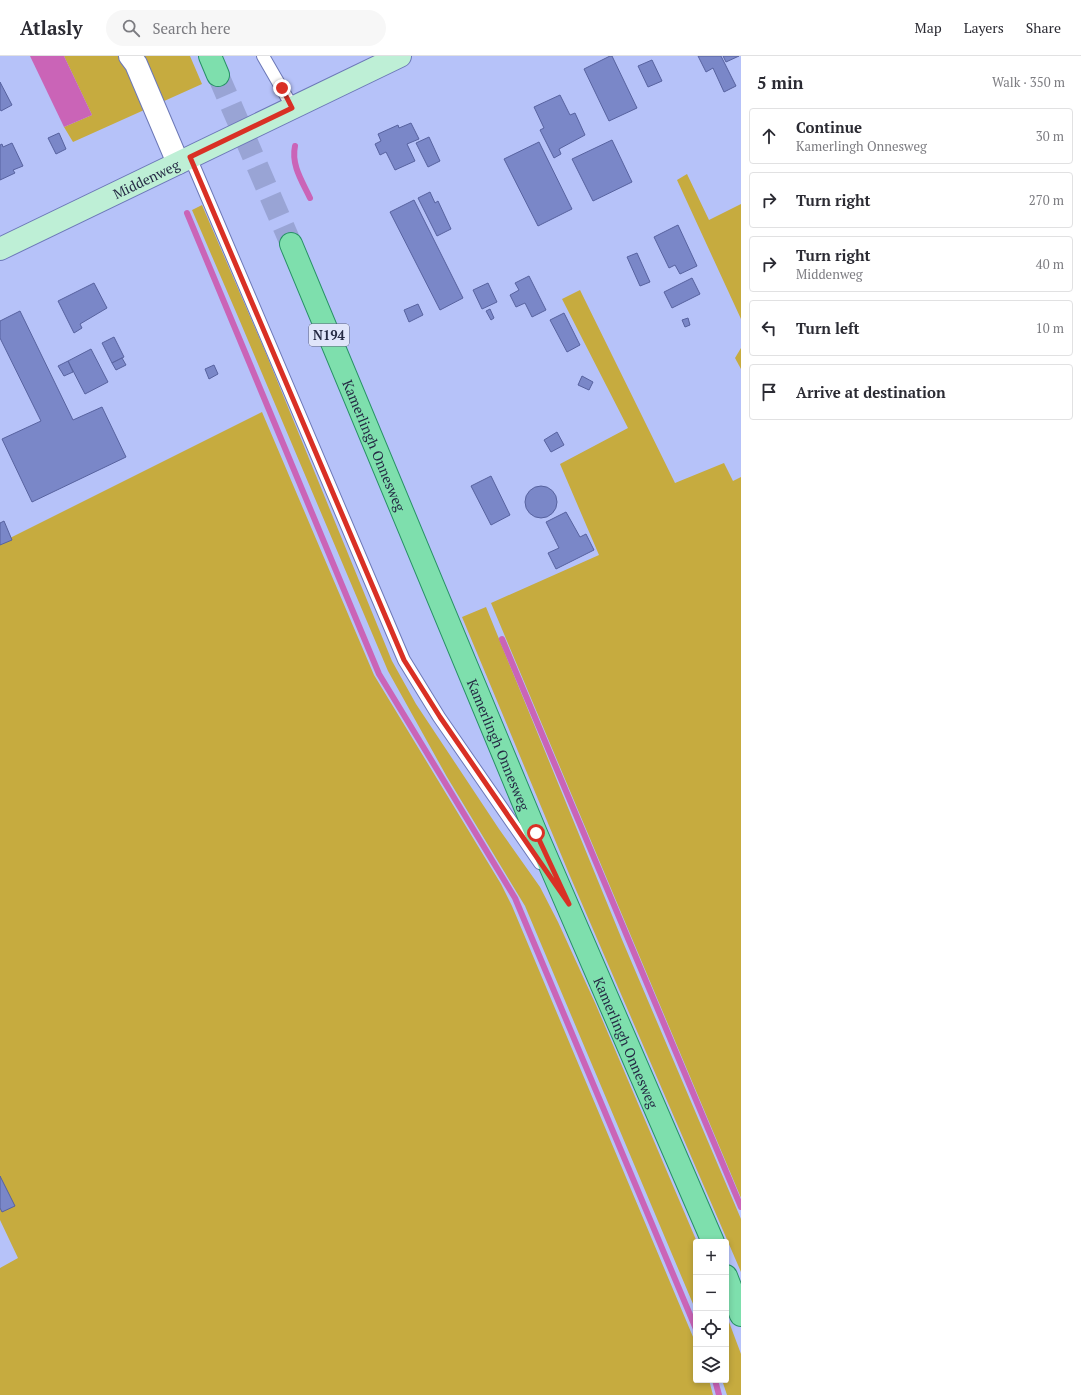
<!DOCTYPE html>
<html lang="en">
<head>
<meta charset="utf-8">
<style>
  :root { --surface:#fff; --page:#f7f7f7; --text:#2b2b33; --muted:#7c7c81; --line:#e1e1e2 }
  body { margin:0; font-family:"PT Serif",serif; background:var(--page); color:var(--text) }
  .controls { position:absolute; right:12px; bottom:12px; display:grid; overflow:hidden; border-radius:4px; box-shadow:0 2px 6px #0003 }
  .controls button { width:36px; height:36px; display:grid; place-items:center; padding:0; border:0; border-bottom:1px solid var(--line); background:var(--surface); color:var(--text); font:20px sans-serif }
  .stop { position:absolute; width:12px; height:12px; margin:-9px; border:3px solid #d93025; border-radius:50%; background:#fff }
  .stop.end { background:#d93025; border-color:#fff; box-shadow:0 1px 4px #0008 }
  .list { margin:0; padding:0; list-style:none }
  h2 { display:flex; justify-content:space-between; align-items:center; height:52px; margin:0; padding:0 16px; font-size:17px }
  h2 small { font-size:13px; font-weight:400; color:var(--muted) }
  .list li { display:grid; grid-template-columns:26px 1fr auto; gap:12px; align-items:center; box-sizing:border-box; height:56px; margin:0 8px 8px; padding:0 8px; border:1px solid var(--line); border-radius:4px }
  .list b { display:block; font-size:15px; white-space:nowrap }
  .list p { margin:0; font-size:13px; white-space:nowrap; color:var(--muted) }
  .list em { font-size:13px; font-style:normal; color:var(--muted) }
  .icon { flex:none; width:22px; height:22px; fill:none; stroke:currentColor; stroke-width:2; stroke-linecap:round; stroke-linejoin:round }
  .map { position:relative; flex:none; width:741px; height:1339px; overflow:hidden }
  header { display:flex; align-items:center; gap:24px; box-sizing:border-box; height:56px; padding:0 20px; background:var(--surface); border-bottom:1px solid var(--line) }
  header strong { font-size:19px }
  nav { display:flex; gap:22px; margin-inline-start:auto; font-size:14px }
  .search { width:280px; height:36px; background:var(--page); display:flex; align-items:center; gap:10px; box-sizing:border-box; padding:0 14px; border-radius:22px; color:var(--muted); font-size:15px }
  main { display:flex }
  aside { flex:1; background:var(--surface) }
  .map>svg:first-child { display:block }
</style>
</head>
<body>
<header>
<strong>Atlasly</strong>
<div class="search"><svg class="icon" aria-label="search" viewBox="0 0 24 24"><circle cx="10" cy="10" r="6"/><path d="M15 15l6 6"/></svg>Search here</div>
<nav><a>Map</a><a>Layers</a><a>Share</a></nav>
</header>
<main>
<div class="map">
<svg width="741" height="1339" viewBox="0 0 741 1339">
  <rect width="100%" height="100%" fill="#b6c2f9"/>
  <!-- green -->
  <g fill="#c6ab3f">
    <polygon points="64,0 190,0 202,28 73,86 64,71 92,59"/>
    <polygon points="687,118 709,164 741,148 741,263 677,124"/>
    <polygon points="202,149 265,295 392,605 416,648 499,773 540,831 558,866 596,949 697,1186 696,1255 525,850 447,721 388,615 239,263 192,154"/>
    <polygon points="580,234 675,427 724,407 733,425 741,421 741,1142 491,547 599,499 560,408 628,372 562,243"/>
    <polygon points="741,292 741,313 735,302"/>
    <polygon points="262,356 374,619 501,828 512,850 696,1288 696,1324 709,1324 713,1339 0,1339 0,1212 18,1202 0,1164 0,487"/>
    <polygon points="486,551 623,886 741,1163 741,1216 570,820 462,561"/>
    <polygon points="726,1258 741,1298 741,1339 727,1339 722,1324 726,1324"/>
  </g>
  <!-- water -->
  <polygon fill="#ca64b7" points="30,0 64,0 92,59 64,71"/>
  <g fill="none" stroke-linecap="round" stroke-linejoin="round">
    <!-- stream -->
    <g stroke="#ca64b7" stroke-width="6">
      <path d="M295,90C291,109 302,125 310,142"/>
      <polyline points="187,157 379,618 515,842 696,1273"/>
      <polyline points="502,583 741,1151"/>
      <polyline points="715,1324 719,1339"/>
    </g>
  </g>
  <!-- building -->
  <g fill="#7a87c8" stroke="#57629f">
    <polygon points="610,0 612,0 637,52 609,65 584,13"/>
    <polygon points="698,0 721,0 736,30 724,36 713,12 706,16"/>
    <polygon points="723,0 739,0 726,6"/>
    <polygon points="652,4 662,25 648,31 638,10"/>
    <polygon points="0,26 12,49 1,55 0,53"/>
    <polygon points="560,39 570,59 575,57 585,79 559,93 561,98 554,102 540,74 544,72 534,51"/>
    <polygon points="411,67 419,83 407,88 415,105 395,114 386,96 380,99 375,88 381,85 378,78 398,69 399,72"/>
    <polygon points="59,77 66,93 56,98 48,82"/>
    <polygon points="429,81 440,105 428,111 416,87"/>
    <polygon points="612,84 632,126 593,145 572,103"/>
    <polygon points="539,86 572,153 538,170 504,103"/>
    <polygon points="12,87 23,110 13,114 15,117 0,124 0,89 2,88 3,91"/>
    <polygon points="430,136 435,147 438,145 451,173 437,180 418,142"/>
    <polygon points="414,144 463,242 440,254 390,156"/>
    <polygon points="678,169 697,210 680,218 675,209 669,212 654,181"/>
    <polygon points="637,197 650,226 640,230 627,201"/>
    <polygon points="529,220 546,254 532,261 525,247 516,251 510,239 519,234 515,227"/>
    <polygon points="692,222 700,238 672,252 664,236"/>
    <polygon points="94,227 107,252 80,268 82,272 74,277 58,245"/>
    <polygon points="488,227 497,246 482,253 473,234"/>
    <polygon points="418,248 423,259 409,266 404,254"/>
    <polygon points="490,253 494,262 491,264 486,255"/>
    <polygon points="20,255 73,364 102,351 126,401 32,446 2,383 41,365 0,282 0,265"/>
    <polygon points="564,257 580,289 567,296 550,264"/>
    <polygon points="688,262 690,269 685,271 682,264"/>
    <polygon points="114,281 124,301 112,307 102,287"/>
    <polygon points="91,293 108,326 85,338 68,305"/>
    <polygon points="122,302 126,309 116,314 112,307"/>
    <polygon points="68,305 73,316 64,320 58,310"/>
    <polygon points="214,309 218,318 209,323 205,313"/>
    <polygon points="582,320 593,326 589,334 578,329"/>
    <polygon points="557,376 564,389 551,396 544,384"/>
    <polygon points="491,420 510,459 491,469 471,430"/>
    <circle cx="541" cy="446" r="16"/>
    <polygon points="566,456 580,481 586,478 594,494 556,513 548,497 559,492 546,466"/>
    <polygon points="4,465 12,484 0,489 0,467"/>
    <polygon points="0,1120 15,1150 2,1156 0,1152"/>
  </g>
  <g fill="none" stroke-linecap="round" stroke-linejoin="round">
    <!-- primary-tunnel -->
    <polyline stroke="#99a4d5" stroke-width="22" stroke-dasharray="22 11" stroke-linecap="butt" points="218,19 291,188"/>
    <!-- lane casing -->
    <g stroke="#6c78b7" stroke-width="14">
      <g id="lane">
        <polyline points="263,0 293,52"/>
        <polyline points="190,101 404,604 439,661 540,807"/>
      </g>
    </g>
    <!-- street casing -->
    <g stroke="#6c78b7" stroke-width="24">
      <polyline id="street" points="130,0 136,8 178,107"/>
    </g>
    <!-- secondary casing -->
    <g stroke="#6c78b7" stroke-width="24">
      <g id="secondary">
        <path id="s1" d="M0,193L400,0"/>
      </g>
    </g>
    <!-- primary casing -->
    <g stroke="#279165" stroke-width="24">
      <g id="primary">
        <polyline points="210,0 218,19"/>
        <path id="s2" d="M291,188L536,777L713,1186"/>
        <polyline points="726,1220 741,1259"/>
      </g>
    </g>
    <!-- lane -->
    <use href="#lane" stroke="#fff" stroke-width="12"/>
    <!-- street -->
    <use href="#street" stroke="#fff" stroke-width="22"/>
    <!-- secondary -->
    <use href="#secondary" stroke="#beefd6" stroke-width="22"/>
    <!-- primary -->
    <use href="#primary" stroke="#7edfad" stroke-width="22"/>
  </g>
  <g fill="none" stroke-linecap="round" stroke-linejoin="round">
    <!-- route -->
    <polyline stroke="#d93025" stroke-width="5" points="282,32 292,52 190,101 404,604 440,661 569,848 536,777"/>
  </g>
  <g text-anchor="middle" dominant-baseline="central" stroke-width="3.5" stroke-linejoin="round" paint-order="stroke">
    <!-- shield labels -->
    <rect fill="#e0e5fa" stroke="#5d627b" stroke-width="1" x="309" y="268" width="40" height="22" rx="3"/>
    <g font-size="13" font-weight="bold" fill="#252a44">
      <text x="329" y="279">N194</text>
    </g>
    <!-- street labels -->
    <g font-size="14" fill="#252a44" stroke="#e0e5fa">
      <text stroke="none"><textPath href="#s1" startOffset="162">Middenweg</textPath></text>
      <text stroke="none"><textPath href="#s2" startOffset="218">Kamerlingh Onnesweg</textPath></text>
      <text stroke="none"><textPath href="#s2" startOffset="542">Kamerlingh Onnesweg</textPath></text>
      <text stroke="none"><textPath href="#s2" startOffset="866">Kamerlingh Onnesweg</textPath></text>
    </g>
  </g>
</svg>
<div class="controls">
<button>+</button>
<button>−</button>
<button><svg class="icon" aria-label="locate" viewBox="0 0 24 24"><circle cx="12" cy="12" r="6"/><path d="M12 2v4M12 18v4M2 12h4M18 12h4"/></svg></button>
<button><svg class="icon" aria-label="layers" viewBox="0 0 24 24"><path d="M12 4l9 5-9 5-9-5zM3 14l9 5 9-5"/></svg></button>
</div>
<div class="stop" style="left:536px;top:777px"></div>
<div class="stop end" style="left:282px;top:32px"></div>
</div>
<aside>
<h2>5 min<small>Walk · 350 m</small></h2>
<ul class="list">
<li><svg class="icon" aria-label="ahead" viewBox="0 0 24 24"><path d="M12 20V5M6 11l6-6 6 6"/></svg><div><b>Continue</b><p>Kamerlingh Onnesweg</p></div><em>30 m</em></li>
<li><svg class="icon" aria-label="right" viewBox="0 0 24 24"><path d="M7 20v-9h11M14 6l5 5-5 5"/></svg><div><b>Turn right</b></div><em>270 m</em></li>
<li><svg class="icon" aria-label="right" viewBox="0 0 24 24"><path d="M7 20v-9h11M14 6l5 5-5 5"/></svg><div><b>Turn right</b><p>Middenweg</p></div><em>40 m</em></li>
<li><svg class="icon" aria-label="left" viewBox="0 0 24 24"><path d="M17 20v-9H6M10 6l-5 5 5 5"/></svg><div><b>Turn left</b></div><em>10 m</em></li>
<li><svg class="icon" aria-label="arrive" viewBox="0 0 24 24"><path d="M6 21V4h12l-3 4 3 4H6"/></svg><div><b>Arrive at destination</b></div></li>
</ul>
</aside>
</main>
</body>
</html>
